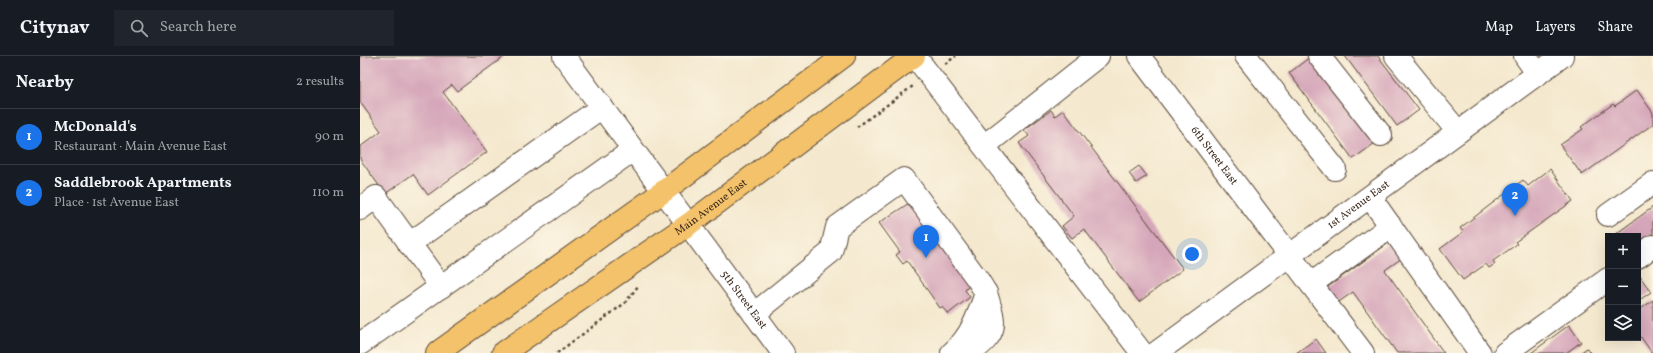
<!DOCTYPE html>
<html lang="en">
<head>
<meta charset="utf-8">
<style>
  :root { --surface:#171b24; --page:#20242c; --text:#f1f3f6; --muted:#9ea1a6; --line:#363941; --accent:#1a73e8 }
  body { margin:0; font-family:Vollkorn,serif; background:var(--page); color:var(--text) }
  .controls { position:absolute; right:12px; bottom:12px; display:grid; overflow:hidden; border-radius:0px; box-shadow:0 4px 16px #0002 }
  .controls button { width:36px; height:36px; display:grid; place-items:center; padding:0; border:0; border-bottom:1px solid var(--line); background:var(--surface); color:var(--text); font:20px sans-serif }
  .you { position:absolute; left:832px; top:198px; width:14px; height:14px; margin:-10px; border:3px solid #fff; border-radius:50%; background:#1a73e8; box-shadow:0 0 0 6px #1a73e833 }
  .badge { display:grid; place-items:center; width:26px; height:26px; border-radius:50%; background:var(--accent); color:#fff; font-size:13px; font-weight:700 }
  .pin { position:absolute; translate:-50% -33px; filter:drop-shadow(0 1px 2px #0008) }
  .pin::after { content:''; position:absolute; top:21px; width:14px; height:12px; background:inherit; clip-path:polygon(0 0,100% 0,50% 100%) }
  .list { margin:0; padding:0; list-style:none }
  h2 { display:flex; justify-content:space-between; align-items:center; height:52px; margin:0; padding:0 16px; font-size:17px }
  h2 small { font-size:13px; font-weight:400; color:var(--muted) }
  .list li { display:grid; grid-template-columns:26px 1fr auto; gap:12px; align-items:center; box-sizing:border-box; height:56px; padding:0 16px; border-top:1px solid var(--line) }
  .list b { display:block; font-size:15px; white-space:nowrap }
  .list p { margin:0; font-size:13px; white-space:nowrap; color:var(--muted) }
  .list em { font-size:13px; font-style:normal; color:var(--muted) }
  .icon { flex:none; width:22px; height:22px; fill:none; stroke:currentColor; stroke-width:2; stroke-linecap:round; stroke-linejoin:round }
  .map { position:relative; flex:none; width:1293px; height:297px; overflow:hidden }
  header { display:flex; align-items:center; gap:24px; box-sizing:border-box; height:56px; padding:0 20px; background:var(--surface); border-bottom:1px solid var(--line) }
  header strong { font-size:19px }
  nav { display:flex; gap:22px; margin-inline-start:auto; font-size:14px }
  .search { width:280px; height:36px; background:var(--page); display:flex; align-items:center; gap:10px; box-sizing:border-box; padding:0 14px; border-radius:0px; color:var(--muted); font-size:15px }
  main { display:flex }
  aside { flex:1; background:var(--surface) }
  .map>svg:first-child { display:block }
</style>
</head>
<body>
<header>
<strong>Citynav</strong>
<div class="search"><svg class="icon" aria-label="search" viewBox="0 0 24 24"><circle cx="10" cy="10" r="6"/><path d="M15 15l6 6"/></svg>Search here</div>
<nav><a>Map</a><a>Layers</a><a>Share</a></nav>
</header>
<main>
<aside>
<h2>Nearby<small>2 results</small></h2>
<ul class="list">
<li><span class="badge">1</span><div><b>McDonald's</b><p>Restaurant · Main Avenue East</p></div><em>90 m</em></li>
<li><span class="badge">2</span><div><b>Saddlebrook Apartments</b><p>Place · 1st Avenue East</p></div><em>110 m</em></li>
</ul>
</aside>
<div class="map">
<svg width="1293" height="297" viewBox="0 0 1293 297">
  <rect width="100%" height="100%" fill="#fcf5e5"/>
  <filter id="ink" filterUnits="userSpaceOnUse"><feTurbulence type="fractalNoise" baseFrequency=".025" numOctaves="2"/><feDisplacementMap in="SourceGraphic" scale="8" xChannelSelector="R" yChannelSelector="G"/><feConvolveMatrix kernelMatrix="1 2 1 2 8 2 1 2 1" color-interpolation-filters="sRGB"/></filter>
  <filter id="wash" filterUnits="userSpaceOnUse"><feTurbulence type="fractalNoise" baseFrequency=".012" numOctaves="4" result="noise"/><feDisplacementMap in="SourceGraphic" scale="16" xChannelSelector="R" yChannelSelector="G"/><feGaussianBlur stdDeviation="0.9" result="paint"/><feColorMatrix in="noise" values="0 0 0 0 0 0 0 0 0 0 0 0 0 0 0 0 0 1.4 0 .05"/><feComposite in="paint" operator="in"/></filter>
  <g filter="url(#wash)">
    <rect width="100%" height="100%" fill="#f4e8ce"/>
    <g id="blocks">
      <!-- building -->
      <g fill="#d5a6b9">
        <polygon points="0,0 145,0 97,35 92,29 83,36 127,96 68,139 53,118 25,138 0,103 0,91 21,75 0,46"/>
        <polygon points="985,0 1018,0 1059,54 1037,70"/>
        <polygon points="950,1 1015,87 993,103 929,17"/>
        <polygon points="1277,34 1293,57 1293,68 1222,119 1200,89 1223,73 1221,71 1253,48 1255,50"/>
        <polygon points="691,54 695,60 703,54 823,213 779,246 724,173 712,182 702,170 714,160 659,87 669,80 664,74"/>
        <polygon points="779,110 787,120 776,127 769,117"/>
        <polygon points="1190,113 1213,145 1155,186 1157,188 1133,205 1135,208 1129,212 1126,208 1103,224 1080,193 1103,176 1100,172 1163,124 1168,130"/>
        <polygon points="549,147 610,229 605,234 610,241 588,258 582,251 580,252 547,205 543,208 536,199 540,196 519,167"/>
        <polygon points="1293,151 1293,177 1278,188 1278,180 1259,180 1257,177"/>
        <polygon points="1030,186 1042,202 1025,214 1084,297 1037,297 993,236 976,248 965,233"/>
        <polygon points="1279,219 1291,236 1278,245 1278,220"/>
        <polygon points="1293,244 1293,297 1292,297 1278,277 1278,255"/>
        <polygon points="1209,269 1221,286 1206,297 1171,297"/>
        <polygon points="956,283 966,297 936,297"/>
        <polygon points="1227,292 1230,297 1220,297"/>
      </g>
    </g>
  </g>
  <g filter="url(#ink)">
    <use href="#blocks" fill-opacity="0" stroke="#574638" stroke-width="1"/>
    <g fill="none" stroke-linecap="round" stroke-linejoin="round">
      <!-- minor casing -->
      <g stroke="#574638" stroke-width="24">
        <g id="minor">
          <path id="s1" d="M204,0L423,297"/>
          <polyline points="555,0 782,297"/>
          <path id="s2" d="M779,0L1003,297"/>
          <polyline points="886,0 975,113"/>
          <polyline points="959,0 1021,79"/>
          <polyline points="1036,0 1098,76"/>
          <polyline points="1165,0 1178,18"/>
          <polyline points="624,90 738,0"/>
          <polyline points="1010,141 1120,297"/>
          <polyline points="0,153 16,141 81,231"/>
          <polyline points="1248,159 1293,127"/>
          <polyline points="49,188 242,51"/>
          <polyline points="1278,201 1293,190"/>
          <polyline points="951,228 1031,170"/>
          <path d="M394,258L471,196L477,171L544,123L618,224L626,237C618,260 611,281 592,297"/>
          <polyline points="0,288 273,94"/>
          <path d="M610,297C639,276 636,269 626,237"/>
          <path id="s3" d="M796,297L1202,0"/>
          <polyline points="1145,297 1248,223"/>
        </g>
      </g>
      <!-- major casing -->
      <g stroke="#574638" stroke-width="24">
        <g id="major">
          <polyline points="77,297 304,135 484,0"/>
          <path id="s4" d="M143,297L329,168L554,0"/>
        </g>
      </g>
      <!-- path -->
      <g stroke="#574638" stroke-width="2.5" stroke-dasharray="3 3" stroke-linecap="butt">
        <polyline points="585,8 596,0"/>
        <polyline points="497,71 553,30"/>
        <polyline points="197,297 265,247 278,230"/>
      </g>
      <!-- minor -->
      <use href="#minor" stroke="#fff" stroke-width="22"/>
      <!-- major -->
      <use href="#major" stroke="#f3c26a" stroke-width="22"/>
    </g>
  </g>
  <g text-anchor="middle" dominant-baseline="central" stroke-width="3" stroke-linejoin="round" paint-order="stroke">
    <!-- street labels -->
    <g font-size="11" fill="#3b2a1e" stroke="#fcf5e5">
      <text stroke="none"><textPath href="#s2" startOffset="125">6th Street East</textPath></text>
      <text stroke="none"><textPath href="#s3" startOffset="251">1st Avenue East</textPath></text>
      <text stroke="none"><textPath href="#s4" startOffset="254">Main Avenue East</textPath></text>
      <text stroke="none"><textPath href="#s1" startOffset="303">5th Street East</textPath></text>
    </g>
  </g>
</svg>
<div class="controls">
<button>+</button>
<button>−</button>
<button><svg class="icon" aria-label="layers" viewBox="0 0 24 24"><path d="M12 4l9 5-9 5-9-5zM3 14l9 5 9-5"/></svg></button>
</div>
<div class="you"></div>
<div class="pin badge" style="left:566px;top:202px">1</div>
<div class="pin badge" style="left:1155px;top:160px">2</div>
</div>
</main>
</body>
</html>
